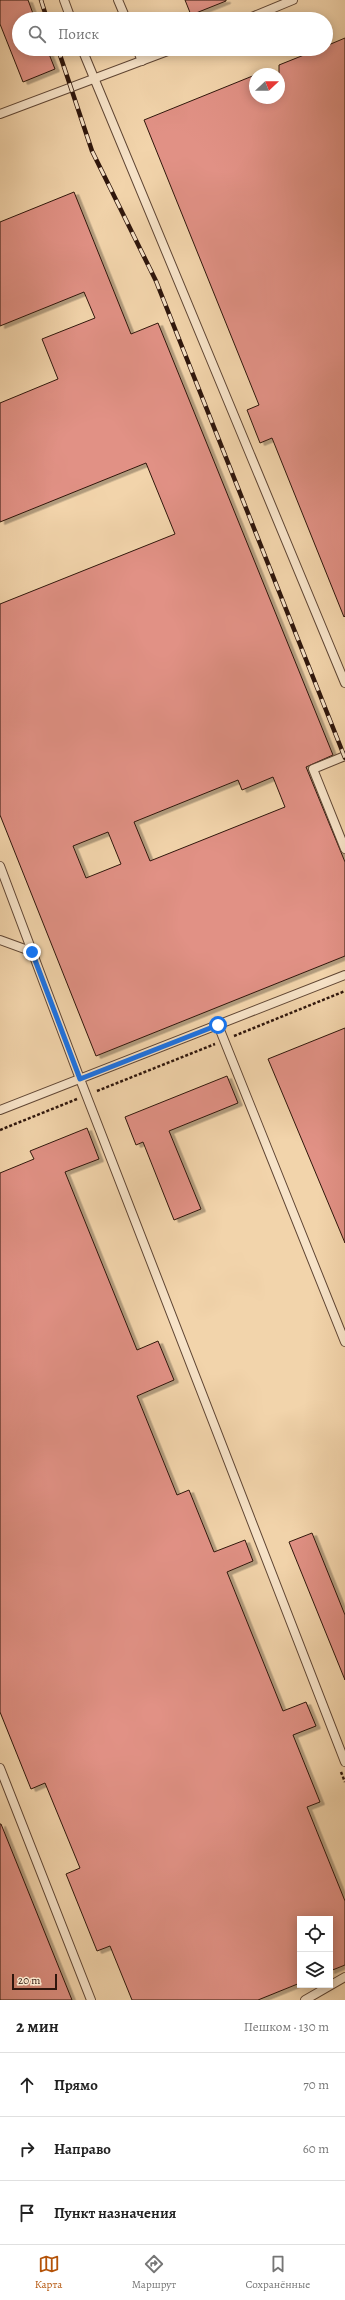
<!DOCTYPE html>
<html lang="ru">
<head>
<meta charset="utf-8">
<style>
  :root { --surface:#fff; --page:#f2f2f2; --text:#222; --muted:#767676; --line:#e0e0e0; --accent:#b45309 }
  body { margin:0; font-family:Alegreya,serif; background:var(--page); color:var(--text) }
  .controls { position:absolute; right:12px; bottom:12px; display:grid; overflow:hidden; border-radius:0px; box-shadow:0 2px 10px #0003 }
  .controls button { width:36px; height:36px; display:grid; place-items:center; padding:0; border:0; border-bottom:1px solid var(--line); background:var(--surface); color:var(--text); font:20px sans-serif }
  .compass { position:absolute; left:249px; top:68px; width:36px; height:36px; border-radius:50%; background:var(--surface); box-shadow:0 2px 10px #0003; rotate:68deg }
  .scale { position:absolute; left:12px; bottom:10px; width:45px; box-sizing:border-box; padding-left:4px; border:2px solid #2f160c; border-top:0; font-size:11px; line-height:14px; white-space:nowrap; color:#2f160c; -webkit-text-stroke:3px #f7e3c8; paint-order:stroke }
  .stop { position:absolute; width:12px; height:12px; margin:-9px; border:3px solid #1a73e8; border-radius:50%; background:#fff }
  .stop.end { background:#1a73e8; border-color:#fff; box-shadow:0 1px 4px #0008 }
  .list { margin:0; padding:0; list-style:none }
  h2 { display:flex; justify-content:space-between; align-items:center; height:52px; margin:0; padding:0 16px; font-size:17px }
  h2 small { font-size:13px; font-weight:400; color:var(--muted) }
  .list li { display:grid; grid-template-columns:26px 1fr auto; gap:12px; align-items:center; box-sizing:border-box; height:64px; padding:0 16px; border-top:1px solid var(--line) }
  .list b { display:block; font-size:15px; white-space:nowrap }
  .list em { font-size:13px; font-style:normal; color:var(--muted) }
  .icon { flex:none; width:22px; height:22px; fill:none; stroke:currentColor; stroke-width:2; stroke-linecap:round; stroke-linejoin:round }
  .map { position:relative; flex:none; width:345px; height:2000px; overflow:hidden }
  .search { position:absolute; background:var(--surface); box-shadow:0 2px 10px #0003; left:12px; right:12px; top:12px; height:44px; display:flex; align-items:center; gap:10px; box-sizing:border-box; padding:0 14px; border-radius:22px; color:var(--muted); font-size:15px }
  .sheet { height:244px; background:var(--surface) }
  nav { display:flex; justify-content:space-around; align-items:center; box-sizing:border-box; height:56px; border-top:1px solid var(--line); background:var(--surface); font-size:11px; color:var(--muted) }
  nav a { display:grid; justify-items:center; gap:2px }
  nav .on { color:var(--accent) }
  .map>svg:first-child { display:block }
</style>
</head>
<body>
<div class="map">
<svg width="345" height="2000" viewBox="0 0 345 2000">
  <defs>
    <filter id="shadow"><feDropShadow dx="4.5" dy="2.5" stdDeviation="0" flood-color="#0004"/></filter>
  </defs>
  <rect width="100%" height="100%" fill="#f2d4ab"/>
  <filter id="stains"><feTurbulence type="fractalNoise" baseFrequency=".005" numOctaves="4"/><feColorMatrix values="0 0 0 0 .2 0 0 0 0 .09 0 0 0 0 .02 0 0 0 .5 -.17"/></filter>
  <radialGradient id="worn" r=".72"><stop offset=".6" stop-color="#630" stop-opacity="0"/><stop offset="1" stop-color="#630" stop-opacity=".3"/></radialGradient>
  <!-- building -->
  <g fill="#e19185" stroke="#2f160c" fill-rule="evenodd" filter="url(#shadow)">
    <polygon points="0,0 28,0 35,19 19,19 19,49 47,49 55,69 23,82 0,24"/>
    <polygon points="185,0 226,0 226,1 191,15"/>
    <polygon points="345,38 345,616 344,617 272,438 260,443 247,410 259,405 144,120 255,75 255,98 279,98 279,65 319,49 326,49 326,46"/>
    <path d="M74,192L131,334L158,323L333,755L306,767L345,862V956L96,1056L0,815V604L175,534L146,463L0,522V403L58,379L42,339L95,318L84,292L0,326V222ZM273,777L285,807L150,861L134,822L238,780L242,790ZM108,832L121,864L86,878L73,846Z"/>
    <polygon points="345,1028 345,1243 268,1059"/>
    <polygon points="227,1076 238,1103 169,1131 201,1209 174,1220 143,1142 136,1145 125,1117"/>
    <polygon points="87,1128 99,1159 65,1172 137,1350 158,1341 174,1380 137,1396 177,1495 189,1490 214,1552 245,1540 253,1561 227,1572 283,1711 306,1702 316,1726 293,1735 320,1802 307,1807 345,1901 345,1965 330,1971 330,1919 300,1919 300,1983 258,2000 132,2000 110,1946 97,1951 66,1874 80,1868 45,1783 31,1789 0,1712 0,1173 34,1159 30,1151"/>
    <polygon points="312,1533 345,1615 345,1680 289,1542"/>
    <polygon points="0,1824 1,1824 72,2000 0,2000"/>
  </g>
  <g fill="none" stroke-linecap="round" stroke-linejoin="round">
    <!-- service casing -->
    <g stroke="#604634" stroke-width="10">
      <g id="service">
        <polyline points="64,0 71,19"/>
        <polyline points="118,0 126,19"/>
        <polyline points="247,19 293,0"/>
        <polyline points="82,49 345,683"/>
        <polyline points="137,49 142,61"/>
        <polyline points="0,114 173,49"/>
        <polyline points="345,756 313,769 345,849"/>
        <polyline points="0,866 80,1079 345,1762"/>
        <polyline points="0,940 33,952"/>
        <polyline points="218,1025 345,1342"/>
        <polyline points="0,1110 345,975"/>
        <polyline points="0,1768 91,2000"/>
        <polyline points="305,2000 345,1977"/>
      </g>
    </g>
    <!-- path -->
    <g stroke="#2f160c" stroke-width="2.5" stroke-dasharray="3 2" stroke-linecap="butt">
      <polyline points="234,1036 345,991"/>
      <polyline points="97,1091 215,1044"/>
      <polyline points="0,1130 77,1099"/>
      <polyline points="341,1772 345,1782"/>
    </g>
    <!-- service -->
    <use href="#service" stroke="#f7e3c8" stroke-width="8"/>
    <!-- rail casing -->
    <g stroke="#2f160c" stroke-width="4.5">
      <g id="rail">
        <polyline points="41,0 47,19"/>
        <polyline points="58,49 92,151 156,281 345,758"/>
      </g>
    </g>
    <!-- rail -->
    <use href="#rail" stroke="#f7e3c8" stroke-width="3" stroke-dasharray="9" stroke-linecap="butt"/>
  </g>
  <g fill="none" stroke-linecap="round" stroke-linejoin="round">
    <!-- route -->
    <polyline stroke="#1a73e8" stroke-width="5" points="32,952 80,1079 218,1025"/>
  </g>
  <rect width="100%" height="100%" filter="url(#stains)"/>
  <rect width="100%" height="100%" fill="url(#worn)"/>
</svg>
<div class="controls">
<button><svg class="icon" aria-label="locate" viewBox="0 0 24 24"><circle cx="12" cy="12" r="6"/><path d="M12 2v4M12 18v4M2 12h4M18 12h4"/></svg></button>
<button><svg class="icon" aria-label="layers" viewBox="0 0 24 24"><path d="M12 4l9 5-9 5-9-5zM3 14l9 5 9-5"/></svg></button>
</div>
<svg class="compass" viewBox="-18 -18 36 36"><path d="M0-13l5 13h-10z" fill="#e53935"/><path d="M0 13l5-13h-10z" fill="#767676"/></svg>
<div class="scale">20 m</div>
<div class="stop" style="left:218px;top:1025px"></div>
<div class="stop end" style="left:32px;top:952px"></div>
<div class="search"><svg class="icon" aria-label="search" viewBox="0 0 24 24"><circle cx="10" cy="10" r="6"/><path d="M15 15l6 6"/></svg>Поиск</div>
</div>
<section class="sheet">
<h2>2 мин<small>Пешком · 130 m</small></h2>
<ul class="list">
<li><svg class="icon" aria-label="ahead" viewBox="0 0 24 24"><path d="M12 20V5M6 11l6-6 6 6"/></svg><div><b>Прямо</b></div><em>70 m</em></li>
<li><svg class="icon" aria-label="right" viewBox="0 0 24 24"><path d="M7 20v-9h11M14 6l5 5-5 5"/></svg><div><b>Направо</b></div><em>60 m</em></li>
<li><svg class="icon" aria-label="arrive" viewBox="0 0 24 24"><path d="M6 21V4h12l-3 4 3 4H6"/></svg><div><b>Пункт назначения</b></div></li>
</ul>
</section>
<nav>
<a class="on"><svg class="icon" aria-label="map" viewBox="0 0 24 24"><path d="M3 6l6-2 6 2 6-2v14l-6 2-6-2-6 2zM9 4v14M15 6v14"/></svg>Карта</a>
<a><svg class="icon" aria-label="directions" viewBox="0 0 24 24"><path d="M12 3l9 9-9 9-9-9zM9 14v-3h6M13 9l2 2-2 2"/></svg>Маршрут</a>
<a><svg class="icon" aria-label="saved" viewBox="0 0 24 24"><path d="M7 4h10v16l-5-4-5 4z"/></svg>Сохранённые</a>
</nav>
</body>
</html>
